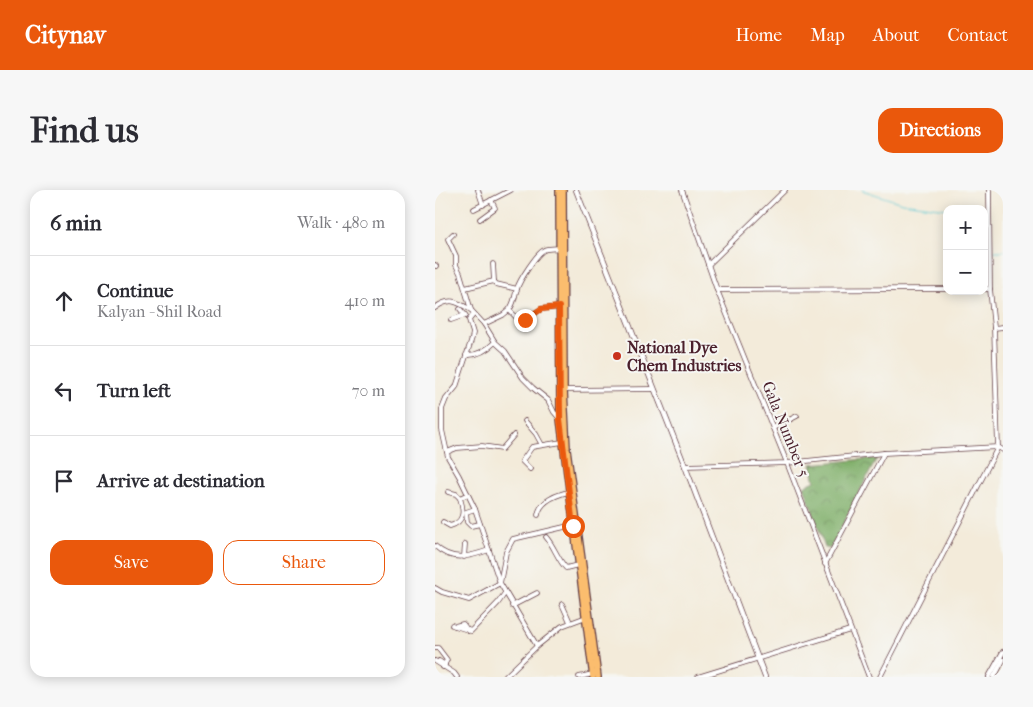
<!DOCTYPE html>
<html lang="en">
<head>
<meta charset="utf-8">
<style>
  :root { --surface:#fff; --page:#f7f7f7; --text:#2b2b33; --muted:#7c7c81; --line:#e1e1e2; --accent:#ea580c }
  body { margin:0; font-family:"IM FELL French Canon",serif; background:var(--page); color:var(--text) }
  .controls { position:absolute; right:15px; top:15px; display:grid; overflow:hidden; border-radius:10px; box-shadow:0 2px 12px #0003 }
  .controls button { width:45px; height:45px; display:grid; place-items:center; padding:0; border:0; border-bottom:1px solid var(--line); background:var(--surface); color:var(--text); font:25px sans-serif }
  .stop { position:absolute; width:15px; height:15px; margin:-11px; border:4px solid #ea580c; border-radius:50%; background:#fff }
  .stop.end { background:#ea580c; border-color:#fff; box-shadow:0 1px 5px #0008 }
  .list { margin:0; padding:0; list-style:none }
  h2 { display:flex; justify-content:space-between; align-items:center; height:65px; margin:0; padding:0 20px; font-size:21px }
  h2 small { font-size:16px; font-weight:400; color:var(--muted) }
  .list li { display:grid; grid-template-columns:32px 1fr auto; gap:15px; align-items:center; box-sizing:border-box; height:90px; padding:0 20px; border-top:1px solid var(--line) }
  .list b { display:block; font-size:19px; white-space:nowrap }
  .list p { margin:0; font-size:16px; white-space:nowrap; color:var(--muted) }
  .list em { font-size:16px; font-style:normal; color:var(--muted) }
  .actions { display:flex; gap:10px; padding:15px 20px }
  .actions a { flex:1; padding:11px 0; border:1px solid var(--accent); border-radius:15px; text-align:center; font-size:18px; color:var(--accent) }
  .actions .main { background:var(--accent); color:#fff }
  .icon { flex:none; width:28px; height:28px; fill:none; stroke:currentColor; stroke-width:2; stroke-linecap:round; stroke-linejoin:round }
  .map { position:relative; flex:none; width:568px; height:487px; overflow:hidden; border-radius:15px }
  header { display:flex; align-items:center; gap:30px; box-sizing:border-box; height:70px; padding:0 25px; background:var(--accent); color:#fff }
  header strong { font-size:24px }
  nav { display:flex; gap:28px; margin-inline-start:auto; font-size:18px }
  .intro { display:flex; align-items:center; justify-content:space-between; box-sizing:border-box; height:120px; padding:0 30px }
  h1 { margin:0; font-size:35px }
  .button { padding:12px 22px; border-radius:15px; background:var(--accent); color:#fff; font-size:18px; font-weight:700 }
  main { display:flex; gap:30px; padding:0 30px }
  aside { flex:1; background:var(--surface); border-radius:15px; box-shadow:0 2px 12px #0003 }
  .map>svg:first-child { display:block }
</style>
</head>
<body>
<header>
<strong>Citynav</strong>
<nav><a>Home</a><a>Map</a><a>About</a><a>Contact</a></nav>
</header>
<div class="intro"><h1>Find us</h1><a class="button">Directions</a></div>
<main>
<aside>
<h2>6 min<small>Walk · 480 m</small></h2>
<ul class="list">
<li><svg class="icon" aria-label="ahead" viewBox="0 0 24 24"><path d="M12 20V5M6 11l6-6 6 6"/></svg><div><b>Continue</b><p>Kalyan - Shil Road</p></div><em>410 m</em></li>
<li><svg class="icon" aria-label="left" viewBox="0 0 24 24"><path d="M17 20v-9H6M10 6l-5 5 5 5"/></svg><div><b>Turn left</b></div><em>70 m</em></li>
<li><svg class="icon" aria-label="arrive" viewBox="0 0 24 24"><path d="M6 21V4h12l-3 4 3 4H6"/></svg><div><b>Arrive at destination</b></div></li>
</ul>
<div class="actions"><a class="main">Save</a><a>Share</a></div>
</aside>
<div class="map">
<svg width="568" height="487" viewBox="0 0 568 487">
  <defs>
    <pattern id="forest-crowns" width="20" height="18" patternUnits="userSpaceOnUse" patternTransform="scale(1.25)"><rect width="20" height="18" fill="#7eae68"/><path d="M2 6a3 3 0 1 1 6 0M12 15a3 3 0 1 1 6 0" fill="none" stroke="#698d56"/></pattern>
  </defs>
  <rect width="100%" height="100%" fill="#f6f6f2"/>
  <filter id="ink" filterUnits="userSpaceOnUse"><feTurbulence type="fractalNoise" baseFrequency=".02" numOctaves="2"/><feDisplacementMap in="SourceGraphic" scale="10" xChannelSelector="R" yChannelSelector="G"/><feConvolveMatrix kernelMatrix="1 2 1 2 8 2 1 2 1" color-interpolation-filters="sRGB"/></filter>
  <filter id="wash" filterUnits="userSpaceOnUse"><feTurbulence type="fractalNoise" baseFrequency=".0096" numOctaves="4" result="noise"/><feDisplacementMap in="SourceGraphic" scale="20" xChannelSelector="R" yChannelSelector="G"/><feGaussianBlur stdDeviation="1.12" result="paint"/><feColorMatrix in="noise" values="0 0 0 0 0 0 0 0 0 0 0 0 0 0 0 0 0 1.4 0 .05"/><feComposite in="paint" operator="in"/></filter>
  <g filter="url(#wash)">
    <rect width="100%" height="100%" fill="#f3ebda"/>
    <!-- forest -->
    <polygon fill="url(#forest-crowns)" stroke="#64664a" points="442,268 396,358 390,358 369,296 380,291 376,274"/>
    <g fill="none" stroke-linecap="round" stroke-linejoin="round">
      <!-- stream -->
      <g stroke="#5cc9d4" stroke-width="1">
        <polyline points="427,0 467,13 512,19"/>
        <polyline points="549,61 552,61"/>
        <polyline points="558,61 568,61"/>
      </g>
    </g>
  </g>
  <g filter="url(#ink)">
    <g fill="none" stroke-linecap="round" stroke-linejoin="round">
      <!-- minor casing -->
      <g stroke="#633e45" stroke-width="5.5">
        <g id="minor">
          <polyline points="43,0 48,15"/>
          <polyline points="247,0 282,100 352,273 434,487"/>
          <polyline points="39,19 76,0"/>
          <polyline points="45,29 60,18 56,10"/>
          <polyline points="18,44 13,49 21,66 21,75 25,83 36,120 49,134 60,152 70,161 88,188 98,198 113,210 119,222 125,229"/>
          <path d="M124,58C120,59 113,58 109,60C102,63 84,91 82,99C79,107 80,113 74,120L86,132L106,119L125,117"/>
          <polyline points="58,74 59,91 61,94 82,99"/>
          <polyline points="0,75 1,76"/>
          <polyline points="273,75 350,0"/>
          <polyline points="30,98 59,91"/>
          <polyline points="549,99 555,99 554,0"/>
          <polyline points="282,100 512,99"/>
          <path d="M0,118C15,107 21,111 36,120"/>
          <polyline points="25,119 31,126"/>
          <polyline points="39,124 34,130 38,143 37,148 21,197 11,209 7,219 7,240 13,267 24,286 40,319 65,393 102,456 127,436 151,427"/>
          <polyline points="16,130 30,125"/>
          <polyline points="49,134 68,125 74,120"/>
          <polyline points="559,138 568,137"/>
          <path d="M31,165C43,166 52,160 60,152"/>
          <polyline points="129,200 219,199"/>
          <polyline points="90,231 101,244 107,255"/>
          <polyline points="338,238 362,226"/>
          <polyline points="12,262 22,258 47,256 67,259 79,245"/>
          <polyline points="250,276 352,273 449,263 563,257 568,260"/>
          <polyline points="95,279 87,271 97,257 127,252"/>
          <polyline points="13,302 21,304 25,308"/>
          <polyline points="40,319 31,322 32,332 36,336 45,334"/>
          <path d="M103,325C105,311 121,305 133,302"/>
          <path d="M8,332L15,336C30,332 29,320 25,308L33,304"/>
          <path d="M111,347C119,356 123,370 131,378L143,375"/>
          <path d="M0,356C17,372 34,367 54,360"/>
          <polyline points="29,367 30,354"/>
          <polyline points="390,374 449,263"/>
          <polyline points="0,398 7,402 34,410 65,393 71,362 78,349 138,335"/>
          <polyline points="127,414 135,432"/>
          <polyline points="77,416 102,403"/>
          <polyline points="17,435 36,441 63,413 70,403"/>
          <polyline points="20,436 28,434 33,441"/>
          <polyline points="0,458 3,458 12,470 8,477"/>
          <polyline points="0,471 19,483 22,487"/>
          <polyline points="4,471 10,475"/>
          <polyline points="70,487 102,456"/>
          <polyline points="144,487 158,484"/>
          <polyline points="263,487 415,440"/>
          <polyline points="445,487 563,257 559,138 555,99"/>
        </g>
      </g>
      <!-- tertiary casing -->
      <g stroke="#633e45" stroke-width="6">
        <g id="tertiary">
          <polyline points="141,0 250,276 330,487"/>
          <polyline points="554,487 568,462"/>
          <polyline points="559,487 568,470"/>
        </g>
      </g>
      <!-- primary casing -->
      <g stroke="#633e45" stroke-width="8">
        <g id="primary">
          <polyline points="124,0 125,229 158,487"/>
          <polyline points="128,0 129,200 132,259 163,487"/>
        </g>
      </g>
      <!-- minor -->
      <use href="#minor" stroke="#fff" stroke-width="4"/>
      <!-- tertiary -->
      <use href="#tertiary" stroke="#fff" stroke-width="4.5"/>
      <!-- primary -->
      <use href="#primary" stroke="#fbbd6e" stroke-width="5.5"/>
    </g>
  </g>
  <g fill="none" stroke-linecap="round" stroke-linejoin="round" filter="url(#ink)">
    <!-- route -->
    <polyline stroke="#ea580c" stroke-width="6" points="90,130 106,119 124,117 125,229 138,336"/>
  </g>
  <!-- markers -->
  <circle fill="#c8321e" stroke="#f6f6f2" stroke-width="2" cx="182" cy="166" r="5"/>
  <g text-anchor="middle" dominant-baseline="central" stroke-width="4" stroke-linejoin="round" paint-order="stroke">
    <!-- poi labels -->
    <g font-size="16" font-weight="bold" fill="#4a1f2b" stroke="#f6f6f2" text-anchor="start">
      <text x="192" y="157">National Dye<tspan x="192" dy="18">Chem Industries</tspan></text>
    </g>
    <!-- street labels -->
    <g font-size="16" fill="#4a1f2b" stroke="#f6f6f2">
      <text transform="translate(351 239) rotate(68)">Gala Number 5</text>
    </g>
  </g>
</svg>
<div class="controls">
<button>+</button>
<button>−</button>
</div>
<div class="stop" style="left:138px;top:336px"></div>
<div class="stop end" style="left:90px;top:130px"></div>
</div>
</main>
</body>
</html>
